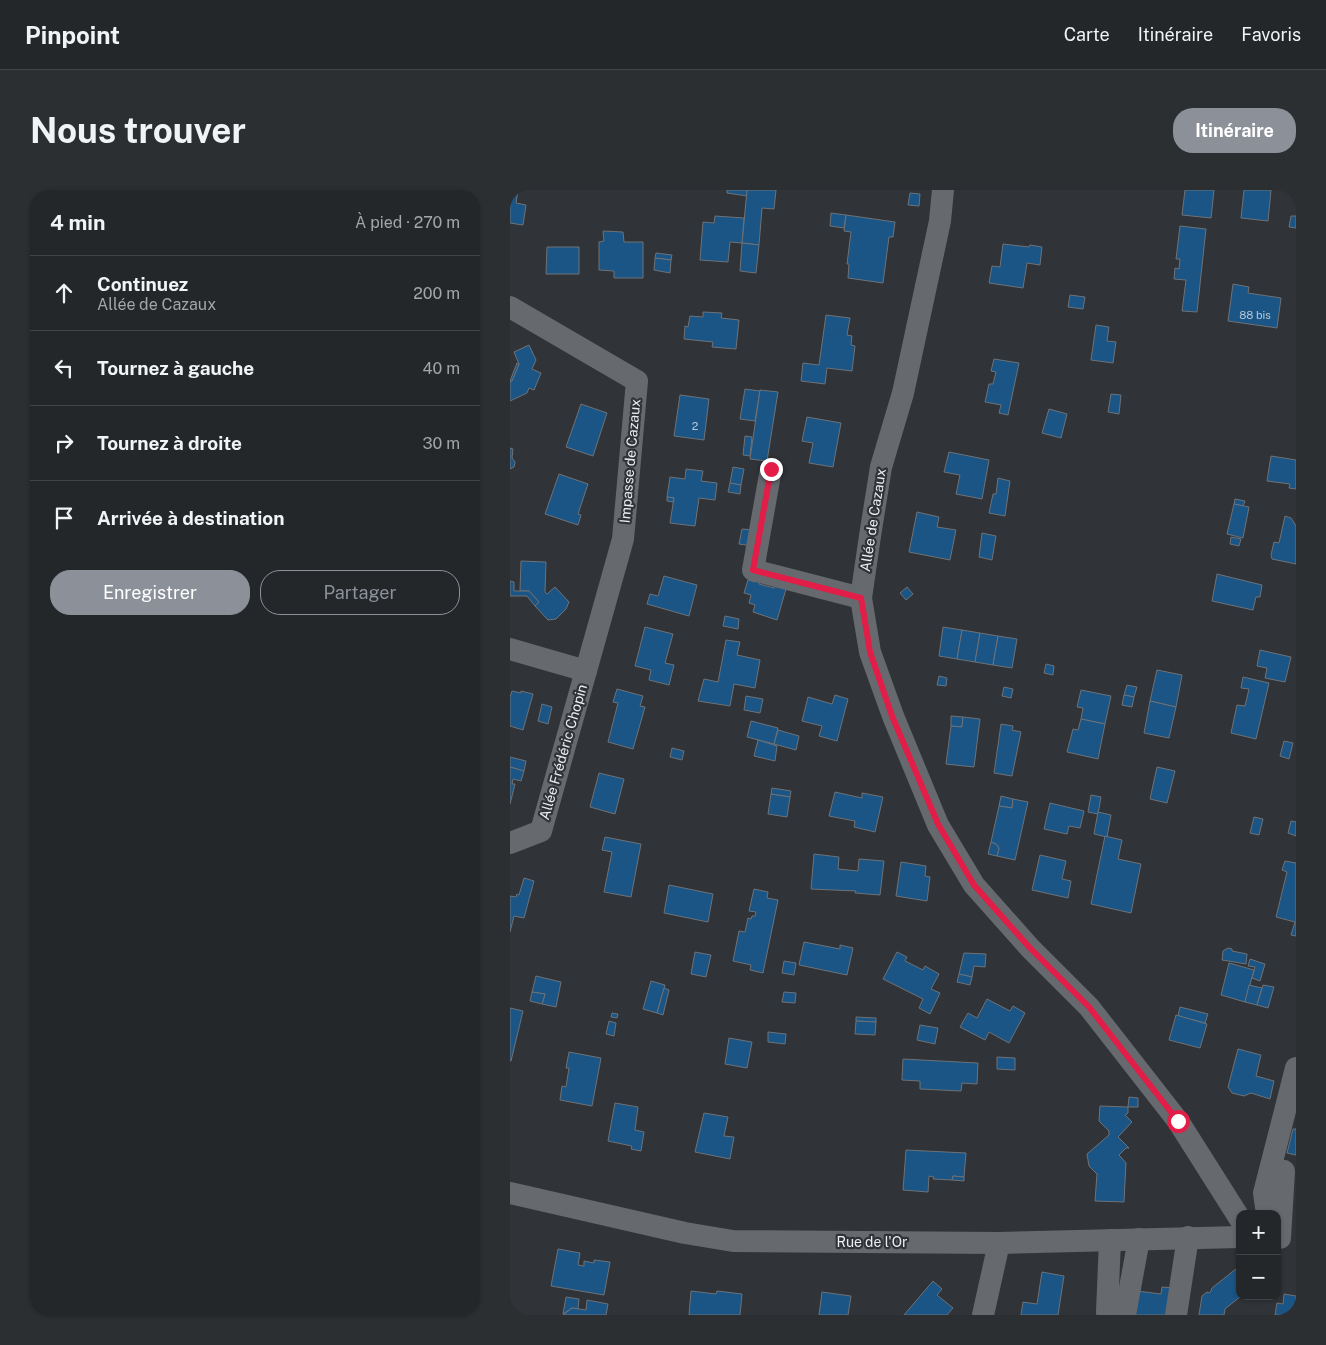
<!DOCTYPE html>
<html lang="fr">
<head>
<meta charset="utf-8">
<style>
  :root { --surface:#24272a; --page:#2c2f32; --text:#f1f3f6; --muted:#a3a5a8; --line:#414447; --accent:#8c9099 }
  body { margin:0; font-family:"Public Sans",sans-serif; background:var(--page); color:var(--text) }
  .controls { position:absolute; right:15px; bottom:15px; display:grid; overflow:hidden; border-radius:10px; box-shadow:0 1px 4px #0004 }
  .controls button { width:45px; height:45px; display:grid; place-items:center; padding:0; border:0; border-bottom:1px solid var(--line); background:var(--surface); color:var(--text); font:25px sans-serif }
  .stop { position:absolute; width:15px; height:15px; margin:-11px; border:4px solid #e11d48; border-radius:50%; background:#fff }
  .stop.end { background:#e11d48; border-color:#fff; box-shadow:0 1px 5px #0008 }
  .list { margin:0; padding:0; list-style:none }
  h2 { display:flex; justify-content:space-between; align-items:center; height:65px; margin:0; padding:0 20px; font-size:21px }
  h2 small { font-size:16px; font-weight:400; color:var(--muted) }
  .list li { display:grid; grid-template-columns:32px 1fr auto; gap:15px; align-items:center; box-sizing:border-box; height:75px; padding:0 20px; border-top:1px solid var(--line) }
  .list b { display:block; font-size:19px; white-space:nowrap }
  .list p { margin:0; font-size:16px; white-space:nowrap; color:var(--muted) }
  .list em { font-size:16px; font-style:normal; color:var(--muted) }
  .actions { display:flex; gap:10px; padding:15px 20px }
  .actions a { flex:1; padding:11px 0; border:1px solid var(--accent); border-radius:20px; text-align:center; font-size:18px; color:var(--accent) }
  .actions .main { background:var(--accent); color:#fff }
  .icon { flex:none; width:28px; height:28px; fill:none; stroke:currentColor; stroke-width:2; stroke-linecap:round; stroke-linejoin:round }
  .map { position:relative; flex:none; width:786px; height:1125px; overflow:hidden; border-radius:20px }
  header { display:flex; align-items:center; gap:30px; box-sizing:border-box; height:70px; padding:0 25px; background:var(--surface); border-bottom:1px solid var(--line) }
  header strong { font-size:24px }
  nav { display:flex; gap:28px; margin-inline-start:auto; font-size:18px }
  .intro { display:flex; align-items:center; justify-content:space-between; box-sizing:border-box; height:120px; padding:0 30px }
  h1 { margin:0; font-size:35px }
  .button { padding:12px 22px; border-radius:20px; background:var(--accent); color:#fff; font-size:18px; font-weight:700 }
  main { display:flex; gap:30px; padding:0 30px }
  aside { flex:1; background:var(--surface); border-radius:20px; box-shadow:0 1px 4px #0004 }
  .map>svg:first-child { display:block }
</style>
</head>
<body>
<header>
<strong>Pinpoint</strong>
<nav><a>Carte</a><a>Itinéraire</a><a>Favoris</a></nav>
</header>
<div class="intro"><h1>Nous trouver</h1><a class="button">Itinéraire</a></div>
<main>
<aside>
<h2>4 min<small>À pied · 270 m</small></h2>
<ul class="list">
<li><svg class="icon" aria-label="ahead" viewBox="0 0 24 24"><path d="M12 20V5M6 11l6-6 6 6"/></svg><div><b>Continuez</b><p>Allée de Cazaux</p></div><em>200 m</em></li>
<li><svg class="icon" aria-label="left" viewBox="0 0 24 24"><path d="M17 20v-9H6M10 6l-5 5 5 5"/></svg><div><b>Tournez à gauche</b></div><em>40 m</em></li>
<li><svg class="icon" aria-label="right" viewBox="0 0 24 24"><path d="M7 20v-9h11M14 6l5 5-5 5"/></svg><div><b>Tournez à droite</b></div><em>30 m</em></li>
<li><svg class="icon" aria-label="arrive" viewBox="0 0 24 24"><path d="M6 21V4h12l-3 4 3 4H6"/></svg><div><b>Arrivée à destination</b></div></li>
</ul>
<div class="actions"><a class="main">Enregistrer</a><a>Partager</a></div>
</aside>
<div class="map">
<svg width="786" height="1125" viewBox="0 0 786 1125">
  <rect width="100%" height="100%" fill="#303438"/>
  <!-- building -->
  <g fill="#1a5585" stroke="#6e7277">
    <polygon points="0,0 8,0 6,13 16,15 13,35 0,33"/>
    <polygon points="217,0 237,0 237,6 217,3"/>
    <polygon points="237,0 266,0 264,19 252,18 249,55 232,53"/>
    <polygon points="675,0 704,0 701,28 672,25"/>
    <polygon points="734,0 761,0 758,31 731,28"/>
    <polygon points="400,3 410,4 409,16 398,15"/>
    <polygon points="321,23 336,25 334,38 320,36"/>
    <polygon points="336,25 385,32 383,47 379,47 373,93 338,88 339,74 337,74 341,42 334,41"/>
    <polygon points="205,26 234,28 232,53 220,52 218,72 190,70 193,32 204,33"/>
    <polygon points="781,26 786,26 786,38 779,37"/>
    <polygon points="670,36 696,39 687,122 672,121 676,90 664,89 665,78 669,79 670,69 666,69"/>
    <polygon points="93,41 113,42 114,52 133,52 133,88 104,88 104,81 89,80 89,52 94,51"/>
    <polygon points="232,53 249,55 246,83 230,81"/>
    <polygon points="493,54 519,57 520,55 532,57 530,75 517,73 513,98 479,93 482,76 490,77"/>
    <polygon points="37,57 69,57 69,84 36,84"/>
    <polygon points="146,63 162,65 161,70 145,68"/>
    <polygon points="145,68 161,70 160,83 144,80"/>
    <polygon points="723,94 739,97 738,103 771,108 767,138 718,131"/>
    <polygon points="560,105 575,107 573,119 558,117"/>
    <polygon points="193,122 212,123 211,128 229,130 226,159 202,157 203,152 174,149 175,136 178,137 180,126 193,127"/>
    <polygon points="316,125 340,128 337,145 342,146 341,155 345,156 342,181 317,178 315,194 291,191 293,173 309,175"/>
    <polygon points="586,135 599,137 597,151 606,152 603,173 581,170"/>
    <polygon points="19,155 26,170 22,179 31,183 24,200 19,198 17,203 0,211 0,192 2,191 9,174 4,162"/>
    <polygon points="484,169 509,173 498,225 489,223 491,215 475,212 479,194 483,194 486,182 481,181"/>
    <polygon points="7,173 9,174 2,191 0,191"/>
    <polygon points="235,199 250,201 245,231 230,229"/>
    <polygon points="250,200 268,202 257,271 240,269"/>
    <polygon points="601,204 611,205 609,224 598,222"/>
    <polygon points="170,205 199,209 194,250 164,246"/>
    <polygon points="71,214 97,223 83,266 56,257"/>
    <polygon points="539,219 557,224 551,248 532,243"/>
    <polygon points="297,227 331,233 323,277 299,273 303,253 292,251"/>
    <polygon points="235,246 242,247 240,266 233,265"/>
    <polygon points="0,258 3,259 2,268 5,272 4,277 0,279"/>
    <polygon points="439,262 479,270 472,309 446,304 450,285 434,282"/>
    <polygon points="761,266 786,270 786,299 779,298 780,294 757,291"/>
    <polygon points="223,277 234,279 231,295 220,293"/>
    <polygon points="176,279 193,281 191,291 207,293 205,310 189,308 185,336 160,333 164,308 157,307 160,287 175,289"/>
    <polygon points="49,284 78,294 68,324 71,325 68,335 35,324"/>
    <polygon points="488,288 500,291 495,326 479,323 483,304 486,304"/>
    <polygon points="220,293 231,295 230,304 218,302"/>
    <polygon points="157,307 164,308 163,312 157,311"/>
    <polygon points="725,309 735,311 733,316 724,314"/>
    <polygon points="724,314 739,317 733,348 717,344"/>
    <polygon points="407,322 429,327 427,337 446,340 440,370 399,362"/>
    <polygon points="775,326 781,328 786,336 786,374 762,369 761,365 764,352 769,353"/>
    <polygon points="232,339 244,340 242,356 229,354"/>
    <polygon points="472,343 486,346 482,370 469,367"/>
    <polygon points="721,347 731,349 729,356 720,354"/>
    <polygon points="11,371 36,372 35,402 37,404 45,397 59,412 56,419 46,429 38,430 25,416 29,412 19,401 10,401"/>
    <polygon points="707,384 752,395 750,407 746,407 743,420 702,411"/>
    <polygon points="154,386 187,395 179,426 137,414 140,404 148,406"/>
    <polygon points="246,388 250,390 249,394 264,398 265,395 276,399 267,430 243,422 245,415 239,413 241,405 234,403 238,390 245,392"/>
    <polygon points="0,391 4,392 4,401 19,401 29,412 25,416 17,406 0,406"/>
    <polygon points="397,397 403,404 396,410 390,403"/>
    <polygon points="215,426 229,429 228,439 213,436"/>
    <polygon points="135,437 163,444 155,473 164,475 159,495 139,490 141,480 125,476"/>
    <polygon points="433,437 452,440 447,469 429,466"/>
    <polygon points="452,440 470,443 465,472 447,469"/>
    <polygon points="470,443 488,446 483,475 465,472"/>
    <polygon points="488,446 507,449 502,478 483,475"/>
    <polygon points="216,450 230,452 227,465 250,470 245,498 224,494 220,516 188,511 194,489 208,492"/>
    <polygon points="750,460 781,467 775,492 755,488 757,478 747,476"/>
    <polygon points="536,474 544,476 543,485 534,483"/>
    <polygon points="647,480 672,485 666,517 640,511"/>
    <polygon points="429,486 437,488 436,496 427,495"/>
    <polygon points="733,487 759,493 746,549 721,543 727,515 735,516 739,499 731,498"/>
    <polygon points="617,495 627,497 624,507 614,505"/>
    <polygon points="494,497 503,499 501,508 492,506"/>
    <polygon points="107,499 133,506 130,516 135,517 123,559 98,552 108,513 103,512"/>
    <polygon points="571,500 601,506 595,534 571,529 573,518 567,517"/>
    <polygon points="2,501 11,503 11,501 23,504 13,540 0,536 0,507"/>
    <polygon points="325,505 338,509 327,551 309,546 312,536 292,531 298,507 322,514"/>
    <polygon points="614,505 624,507 622,517 612,515"/>
    <polygon points="236,506 253,509 250,523 234,520"/>
    <polygon points="640,511 666,517 659,548 634,543"/>
    <polygon points="32,514 42,517 38,534 28,531"/>
    <polygon points="441,526 453,527 452,537 441,536"/>
    <polygon points="453,527 470,529 464,577 436,574 441,536 452,537"/>
    <polygon points="571,529 595,534 588,569 557,562 563,539 568,540"/>
    <polygon points="241,531 268,538 264,554 237,547"/>
    <polygon points="491,534 503,536 502,540 511,542 502,586 484,583"/>
    <polygon points="268,540 289,546 286,560 264,554"/>
    <polygon points="248,550 267,556 265,571 244,566"/>
    <polygon points="774,551 783,553 779,569 770,566"/>
    <polygon points="162,558 174,561 172,570 160,567"/>
    <polygon points="0,567 16,571 14,581 0,577"/>
    <polygon points="0,577 14,581 11,591 3,589 2,594 5,594 0,614"/>
    <polygon points="647,577 665,581 657,613 640,609"/>
    <polygon points="89,583 114,589 105,624 80,617"/>
    <polygon points="262,598 281,601 280,607 261,604"/>
    <polygon points="325,602 352,608 352,603 373,607 365,642 344,637 345,631 319,626"/>
    <polygon points="261,604 280,607 277,627 258,624"/>
    <polygon points="581,605 591,607 588,624 578,622"/>
    <polygon points="491,606 503,609 502,618 489,616"/>
    <polygon points="503,609 518,612 505,670 487,666 489,658 486,654 481,652 489,616 502,618"/>
    <polygon points="540,613 574,621 570,638 559,636 557,644 534,639"/>
    <polygon points="588,622 601,625 597,647 584,644"/>
    <polygon points="744,627 753,629 749,645 740,643"/>
    <polygon points="781,631 786,632 786,646 778,643"/>
    <polygon points="595,646 612,650 608,669 631,674 621,723 581,714"/>
    <polygon points="95,647 131,654 121,707 94,702 102,662 92,660"/>
    <polygon points="481,652 486,654 489,658 487,666 478,664"/>
    <polygon points="304,664 329,667 328,679 348,681 349,669 374,671 370,705 345,703 346,701 301,699"/>
    <polygon points="530,665 556,671 552,689 561,691 558,708 522,700"/>
    <polygon points="775,671 786,673 786,746 781,745 785,732 766,727 777,682 772,680"/>
    <polygon points="391,672 416,676 415,686 420,687 417,711 386,706"/>
    <polygon points="14,688 24,691 14,728 4,726 0,742 0,706 6,707 7,704 9,705"/>
    <polygon points="159,695 203,704 198,732 154,723"/>
    <polygon points="244,699 258,702 257,708 268,710 253,783 240,780 241,775 223,771 229,741 235,742 238,728 241,729 242,726 245,726 246,722 239,721"/>
    <polygon points="294,752 330,759 330,755 343,758 337,785 289,775"/>
    <polygon points="718,758 722,759 722,761 737,764 736,774 712,770 713,761"/>
    <polygon points="185,762 201,765 196,787 181,784"/>
    <polygon points="387,762 397,767 395,771 413,780 415,776 429,784 421,799 430,803 420,824 409,818 413,809 373,789"/>
    <polygon points="454,763 476,764 475,777 464,776 462,787 449,784"/>
    <polygon points="740,769 755,774 750,791 742,788 745,777 738,776"/>
    <polygon points="274,771 286,773 284,785 272,783"/>
    <polygon points="719,773 744,780 735,812 711,805"/>
    <polygon points="449,784 462,787 460,795 447,792"/>
    <polygon points="26,786 51,792 46,817 32,814 35,804 22,802"/>
    <polygon points="141,791 155,795 147,823 133,819"/>
    <polygon points="739,795 752,798 747,815 735,812"/>
    <polygon points="753,795 764,797 758,818 747,815"/>
    <polygon points="154,798 159,800 153,825 147,823"/>
    <polygon points="22,802 35,804 32,814 20,811"/>
    <polygon points="274,802 286,803 285,813 272,812"/>
    <polygon points="477,809 500,821 503,816 515,823 499,853 479,842 475,850 450,837 458,823 467,828"/>
    <polygon points="670,817 698,824 695,833 668,826"/>
    <polygon points="0,818 13,821 1,871 0,871"/>
    <polygon points="102,823 108,824 107,828 101,827"/>
    <polygon points="666,825 697,834 690,858 659,850"/>
    <polygon points="346,827 366,828 366,832 346,831"/>
    <polygon points="99,831 106,833 104,846 96,844"/>
    <polygon points="346,831 366,832 365,845 345,844"/>
    <polygon points="410,835 428,838 425,854 407,850"/>
    <polygon points="258,842 276,844 275,854 258,852"/>
    <polygon points="219,848 242,852 237,878 215,874"/>
    <polygon points="728,859 751,865 746,886 764,891 760,909 741,903 734,906 722,903 718,897"/>
    <polygon points="59,862 91,868 82,916 50,910 52,896 56,897 59,878 56,878"/>
    <polygon points="487,867 505,868 505,880 487,879"/>
    <polygon points="393,869 468,873 467,894 452,893 451,901 410,899 410,891 392,890"/>
    <polygon points="619,907 628,908 628,917 618,917"/>
    <polygon points="105,913 128,917 125,940 134,942 131,961 121,959 122,956 98,951"/>
    <polygon points="590,916 618,917 618,923 615,925 622,932 608,947 619,958 616,958 609,965 616,973 614,1012 585,1011 587,984 579,976 577,964 599,945 599,941 589,931"/>
    <polygon points="194,923 218,927 214,946 224,947 220,969 185,962"/>
    <polygon points="783,939 786,939 786,965 777,963"/>
    <polygon points="396,960 456,963 454,987 443,986 442,990 423,989 424,987 419,986 418,1002 393,1000"/>
    <polygon points="443,986 454,987 454,991 442,990"/>
    <polygon points="48,1059 70,1063 68,1075 74,1076 74,1071 84,1073 84,1070 100,1072 94,1105 41,1096"/>
    <polygon points="726,1079 730,1084 731,1106 715,1119 714,1125 689,1125 692,1106 697,1102 699,1103 701,1101 702,1098"/>
    <polygon points="532,1082 554,1086 548,1125 511,1125 513,1112 527,1114"/>
    <polygon points="423,1091 432,1099 427,1105 443,1118 437,1125 394,1125"/>
    <polygon points="652,1097 664,1098 660,1125 624,1125 627,1101 651,1104"/>
    <polygon points="181,1101 206,1104 207,1101 232,1104 230,1125 179,1125"/>
    <polygon points="312,1102 341,1106 338,1125 309,1125"/>
    <polygon points="774,1104 786,1106 786,1125 765,1125 767,1113 773,1114"/>
    <polygon points="56,1107 69,1109 68,1119 62,1118 53,1124"/>
    <polygon points="77,1110 98,1114 96,1125 53,1125 62,1118 76,1120"/>
  </g>
  <g fill="none" stroke-linecap="round" stroke-linejoin="round">
    <!-- minor -->
    <g stroke="#666a6f" stroke-width="22">
      <polyline points="433,0 430,31 393,203 371,277 360,346 351,408 360,462 383,526 428,635 464,695 520,758 579,817 668,931 730,1029"/>
      <polyline points="0,117 127,191 113,349 31,641 0,653"/>
      <polyline points="261,279 243,380 351,408"/>
      <polyline points="0,459 76,481"/>
      <polyline points="0,1003 175,1043 223,1051 489,1053 730,1047"/>
      <polyline points="757,1024 754,1003 786,878"/>
      <polyline points="770,1048 774,981"/>
      <polyline points="597,1122 600,1050"/>
      <polyline points="473,1125 489,1053"/>
      <polyline points="615,1125 629,1049"/>
      <polyline points="666,1125 678,1047"/>
    </g>
  </g>
  <g fill="none" stroke-linecap="round" stroke-linejoin="round">
    <!-- route -->
    <polyline stroke="#e11d48" stroke-width="6" points="261,279 243,380 351,408 360,462 382,526 428,634 464,695 520,758 579,817 668,931"/>
  </g>
  <g text-anchor="middle" dominant-baseline="central" stroke-width="4.5" stroke-linejoin="round" paint-order="stroke">
    <!-- number labels -->
    <g font-size="11" fill="#b8c8d6">
      <text x="745" y="125">88 bis</text>
      <text x="185" y="236">2</text>
    </g>
    <!-- street labels -->
    <g font-size="14" fill="#eceef1" stroke="#303438">
      <text transform="translate(120 271) rotate(-85)">Impasse de Cazaux</text>
      <text transform="translate(363 330) rotate(-81)">Allée de Cazaux</text>
      <text transform="translate(53 562) rotate(-74)">Allée Frédéric Chopin</text>
      <text x="362" y="1052">Rue de l'Or</text>
    </g>
  </g>
</svg>
<div class="controls">
<button>+</button>
<button>−</button>
</div>
<div class="stop" style="left:668px;top:931px"></div>
<div class="stop end" style="left:261px;top:279px"></div>
</div>
</main>
</body>
</html>
